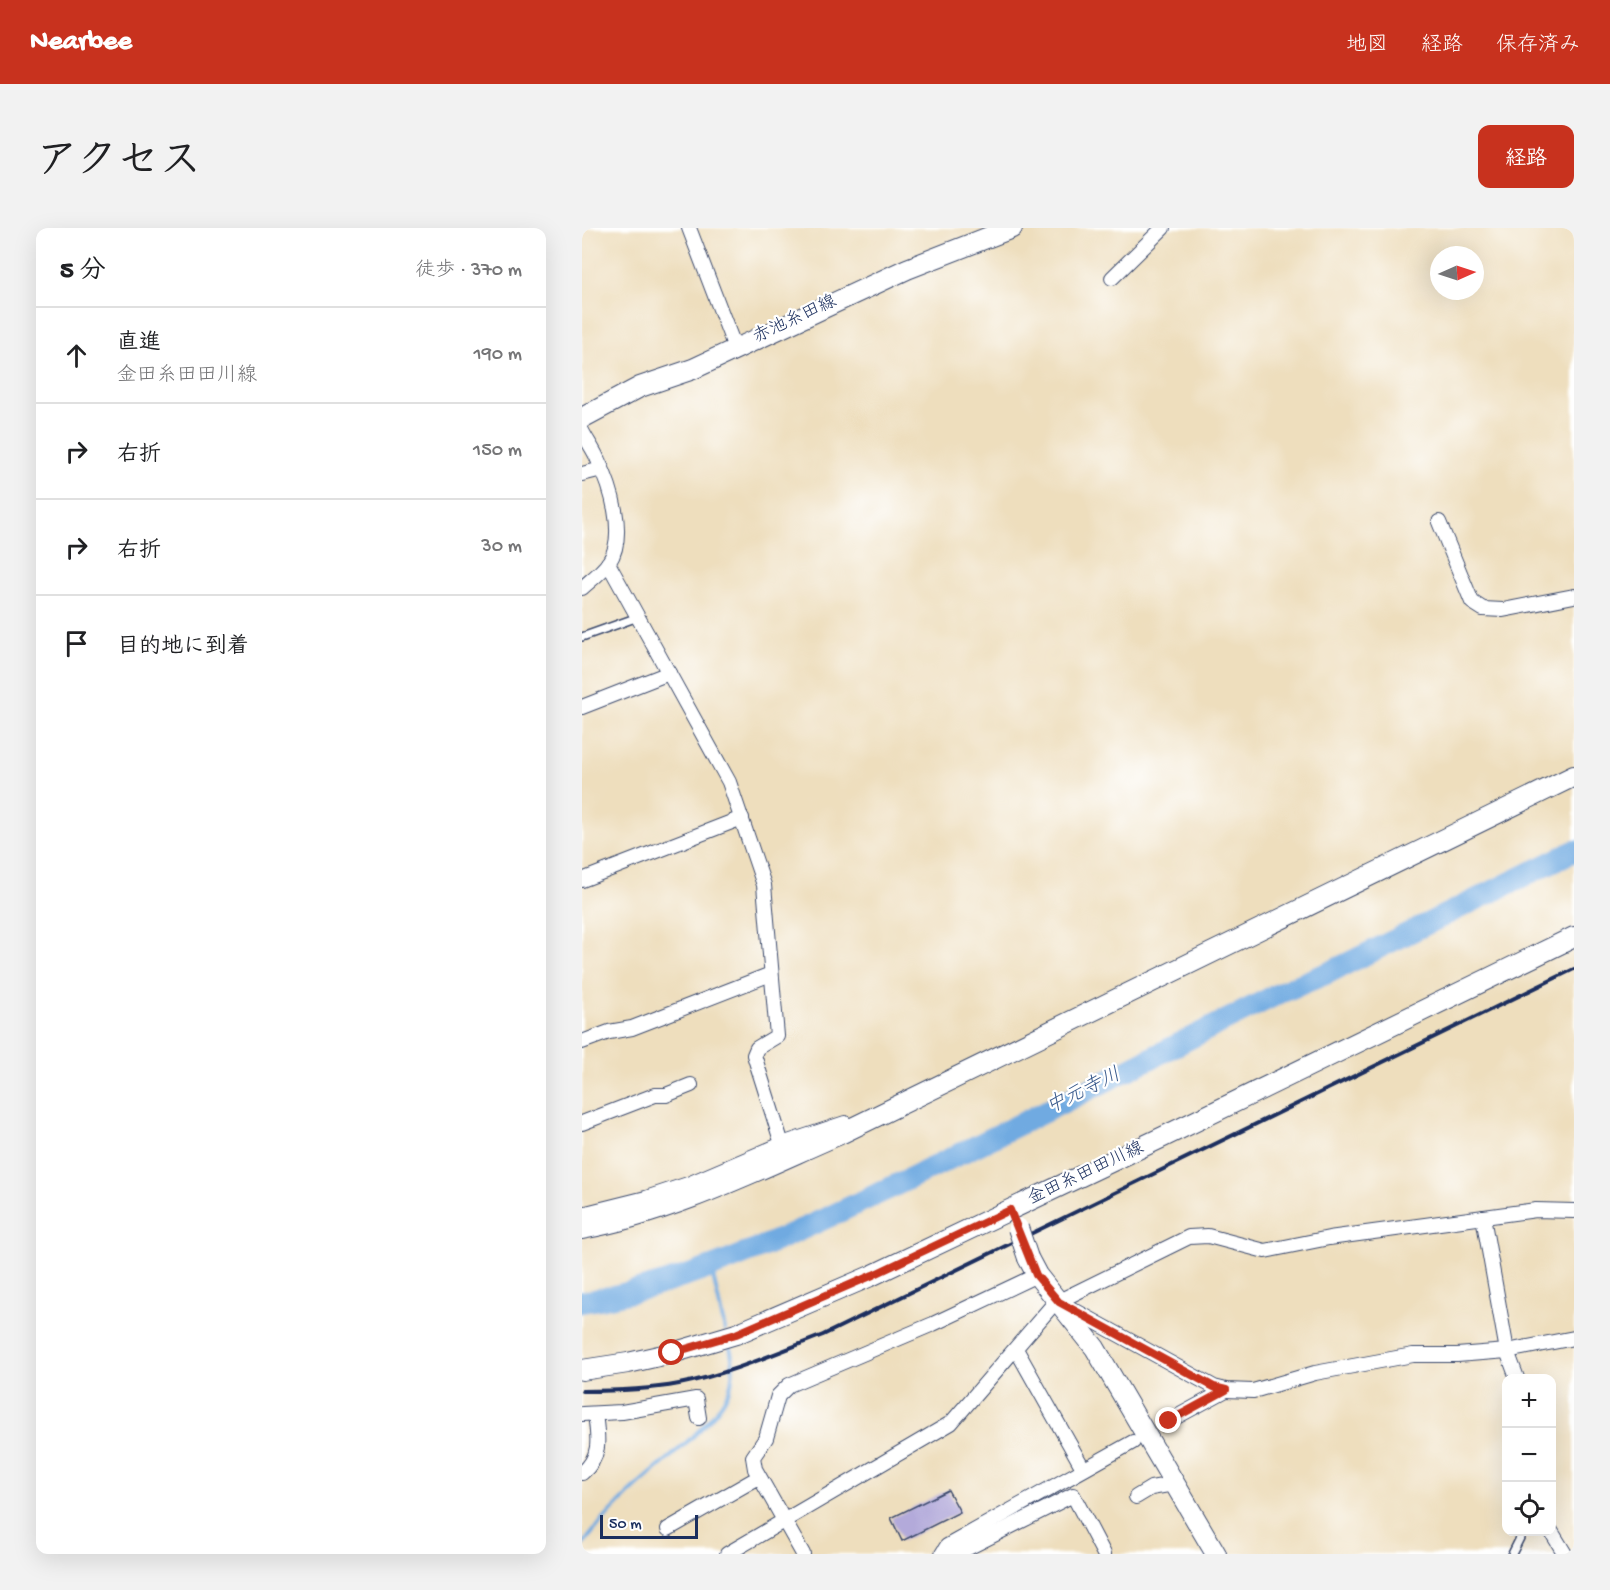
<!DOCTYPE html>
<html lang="ja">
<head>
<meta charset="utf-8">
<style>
  :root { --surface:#fff; --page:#f2f2f2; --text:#202124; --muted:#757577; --line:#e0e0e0; --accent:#c8321e }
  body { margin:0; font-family:"Gochi Hand","Klee One",sans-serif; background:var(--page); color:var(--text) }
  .controls { position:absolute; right:18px; bottom:18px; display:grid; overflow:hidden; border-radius:12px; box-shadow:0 6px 24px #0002 }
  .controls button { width:54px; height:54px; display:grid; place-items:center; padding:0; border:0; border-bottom:2px solid var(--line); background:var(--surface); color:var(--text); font:30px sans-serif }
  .compass { position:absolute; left:848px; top:18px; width:54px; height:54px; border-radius:50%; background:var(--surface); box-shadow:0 6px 24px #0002; rotate:87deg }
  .scale { position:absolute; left:18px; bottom:15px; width:98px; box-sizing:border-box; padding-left:6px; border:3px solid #1b2f5e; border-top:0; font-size:16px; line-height:21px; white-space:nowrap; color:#1b2f5e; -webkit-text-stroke:4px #fff; paint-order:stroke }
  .stop { position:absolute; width:18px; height:18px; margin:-14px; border:4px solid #c8321e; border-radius:50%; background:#fff }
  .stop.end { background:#c8321e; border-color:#fff; box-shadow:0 2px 6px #0008 }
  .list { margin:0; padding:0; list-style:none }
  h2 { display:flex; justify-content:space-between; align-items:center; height:78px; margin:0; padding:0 24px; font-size:26px }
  h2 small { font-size:20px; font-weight:400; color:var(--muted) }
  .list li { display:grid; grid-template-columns:39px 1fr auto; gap:18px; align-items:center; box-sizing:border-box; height:96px; padding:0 24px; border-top:2px solid var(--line) }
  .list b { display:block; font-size:22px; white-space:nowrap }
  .list p { margin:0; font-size:20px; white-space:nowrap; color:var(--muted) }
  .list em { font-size:20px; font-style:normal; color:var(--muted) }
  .icon { flex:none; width:33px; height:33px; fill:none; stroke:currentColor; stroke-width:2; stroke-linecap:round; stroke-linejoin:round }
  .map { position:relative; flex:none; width:992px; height:1326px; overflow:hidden; border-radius:12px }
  header { display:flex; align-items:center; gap:36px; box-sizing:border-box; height:84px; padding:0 30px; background:var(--accent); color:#fff }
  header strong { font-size:28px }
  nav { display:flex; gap:33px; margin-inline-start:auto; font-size:21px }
  .intro { display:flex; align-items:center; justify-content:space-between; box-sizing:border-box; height:144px; padding:0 36px }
  h1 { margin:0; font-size:42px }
  .button { padding:15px 27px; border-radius:12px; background:var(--accent); color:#fff; font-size:21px; font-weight:700 }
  main { display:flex; gap:36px; padding:0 36px }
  aside { flex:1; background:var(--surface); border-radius:12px; box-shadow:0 6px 24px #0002 }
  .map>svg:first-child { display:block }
</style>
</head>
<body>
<header>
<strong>Nearbee</strong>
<nav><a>地図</a><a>経路</a><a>保存済み</a></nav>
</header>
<div class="intro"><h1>アクセス</h1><a class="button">経路</a></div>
<main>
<aside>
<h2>5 分<small>徒歩 · 370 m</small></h2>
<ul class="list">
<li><svg class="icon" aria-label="ahead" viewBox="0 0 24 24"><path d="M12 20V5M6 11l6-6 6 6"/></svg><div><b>直進</b><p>金田糸田田川線</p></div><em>190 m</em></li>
<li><svg class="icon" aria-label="right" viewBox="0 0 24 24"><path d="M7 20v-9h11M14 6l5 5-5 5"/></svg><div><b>右折</b></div><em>150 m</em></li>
<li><svg class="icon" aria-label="right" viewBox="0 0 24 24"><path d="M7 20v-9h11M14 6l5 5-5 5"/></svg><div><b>右折</b></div><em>30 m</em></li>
<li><svg class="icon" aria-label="arrive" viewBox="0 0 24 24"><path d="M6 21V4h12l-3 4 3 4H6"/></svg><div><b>目的地に到着</b></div></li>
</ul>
</aside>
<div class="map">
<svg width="992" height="1326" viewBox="0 0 992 1326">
  <rect width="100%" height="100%" fill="#fff"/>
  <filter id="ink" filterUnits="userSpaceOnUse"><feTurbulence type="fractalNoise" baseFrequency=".0167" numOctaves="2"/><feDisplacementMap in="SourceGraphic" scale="12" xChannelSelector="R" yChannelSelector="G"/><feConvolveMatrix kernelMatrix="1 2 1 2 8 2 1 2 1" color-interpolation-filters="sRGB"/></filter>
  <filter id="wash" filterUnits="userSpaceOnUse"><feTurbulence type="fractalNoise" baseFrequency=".008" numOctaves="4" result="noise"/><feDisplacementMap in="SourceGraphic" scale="24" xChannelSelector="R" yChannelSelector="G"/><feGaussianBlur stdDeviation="1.35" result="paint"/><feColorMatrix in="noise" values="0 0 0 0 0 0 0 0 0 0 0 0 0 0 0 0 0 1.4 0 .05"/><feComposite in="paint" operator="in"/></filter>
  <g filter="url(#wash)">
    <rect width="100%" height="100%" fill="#eedebd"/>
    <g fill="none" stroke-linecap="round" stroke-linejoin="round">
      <!-- stream -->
      <g stroke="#70aae1" stroke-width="4">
        <polyline points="129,1039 143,1102"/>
        <path d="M0,1318C15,1297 34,1278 53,1260C78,1236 141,1190 149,1156C152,1142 151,1129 147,1115"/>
      </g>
      <!-- river -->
      <path stroke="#70aae1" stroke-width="22" d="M0,1074C109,1057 211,1006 310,959C441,896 570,829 700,764L748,744L992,623"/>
    </g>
    <g id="blocks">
      <!-- building -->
      <polygon fill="#b3aada" points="366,1262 378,1284 320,1313 309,1290"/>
    </g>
  </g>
  <g filter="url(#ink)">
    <use href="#blocks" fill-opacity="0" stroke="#3b496c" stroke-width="1.5"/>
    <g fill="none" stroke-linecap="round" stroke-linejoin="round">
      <!-- street-tunnel -->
      <polyline stroke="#c4bbaa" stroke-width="14" stroke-dasharray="14 7" stroke-linecap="butt" points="558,1210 587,1193"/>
      <!-- lane casing -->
      <g stroke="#3b496c" stroke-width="10">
        <g id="lane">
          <polyline points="0,409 56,389"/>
          <polyline points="930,1326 938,1310 939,1304"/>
        </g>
      </g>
      <!-- street casing -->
      <g stroke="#3b496c" stroke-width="16">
        <g id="street">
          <polyline points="107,0 153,120"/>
          <polyline points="530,50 581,0"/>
          <path d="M0,203C5,213 12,222 16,232C29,258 45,307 27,334C20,344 9,352 0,360"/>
          <polyline points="0,246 20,241"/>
          <polyline points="857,294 890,374 901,381 921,382 992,368"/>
          <polyline points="26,335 147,554 182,657 195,808 175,820 172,827 200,916"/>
          <polyline points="0,479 87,445"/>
          <polyline points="0,652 160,590"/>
          <polyline points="0,814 27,804 50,800 189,746"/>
          <polyline points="0,895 73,867 84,867 109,857"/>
          <polyline points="0,986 64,970 106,956 200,916 263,895"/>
          <polyline points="901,989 925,1123 935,1150"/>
          <polyline points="481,1076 632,1159 644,1162 671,1163 733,1145 831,1127 875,1127 925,1123 992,1110"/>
          <polyline points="434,1121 501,1240"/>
          <polyline points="0,1186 40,1184 114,1171 117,1190"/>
          <polyline points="587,1193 644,1162"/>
          <path d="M0,1245C20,1229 16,1209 13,1186"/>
          <polyline points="554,1269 569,1260 592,1256"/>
          <polyline points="86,1301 177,1249"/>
          <polyline points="969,1303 983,1326"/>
          <polyline points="145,1326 369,1195 475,1072 477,1073 607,1009 626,1008 683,1023 747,1010 954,982 992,983"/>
          <polyline points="221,1326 173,1241 171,1229 184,1210 196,1168 207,1157 351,1096 455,1047"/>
          <polyline points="360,1326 365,1318 551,1214"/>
          <polyline points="374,1326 491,1267 522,1326"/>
        </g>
      </g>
      <!-- secondary casing -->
      <g stroke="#3b496c" stroke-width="22">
        <g id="secondary">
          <polyline points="0,190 58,159 111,141 325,41 430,0"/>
          <path d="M0,1001C90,985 175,942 258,906L992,548"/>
          <polyline points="446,1030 455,1047 513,1120 634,1326"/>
          <polyline points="0,1142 46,1135 90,1125 154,1106 291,1047 581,909 992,709"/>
        </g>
      </g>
      <!-- lane -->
      <use href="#lane" stroke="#fff" stroke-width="7"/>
      <!-- street -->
      <use href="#street" stroke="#fff" stroke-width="14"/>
      <!-- secondary -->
      <use href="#secondary" stroke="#fff" stroke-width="20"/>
      <!-- rail -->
      <path stroke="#1b2f5e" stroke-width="4" d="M0,1163C32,1163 65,1162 97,1156C147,1146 194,1125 241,1107L992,741"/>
      <!-- secondary-bridge casing -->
      <g stroke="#3b496c" stroke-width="22" stroke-linecap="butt">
        <polyline id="secondary-bridge" points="436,1000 446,1030"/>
      </g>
      <!-- secondary-bridge -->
      <use href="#secondary-bridge" stroke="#fff" stroke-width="20"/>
    </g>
  </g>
  <g fill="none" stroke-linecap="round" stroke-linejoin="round" filter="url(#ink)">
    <!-- route -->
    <polyline stroke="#c8321e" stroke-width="8" points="90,1125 154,1106 291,1047 428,982 454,1047 477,1074 632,1159 644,1162 587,1193"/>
  </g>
  <g text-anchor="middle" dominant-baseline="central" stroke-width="4.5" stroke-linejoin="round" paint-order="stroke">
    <!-- street labels -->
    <g font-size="18" fill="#1b2f5e" stroke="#fff">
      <text transform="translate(213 92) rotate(-25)">赤池糸田線</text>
      <text transform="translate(504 946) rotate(-25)">金田糸田田川線</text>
    </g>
    <!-- water labels -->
    <g font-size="20" font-style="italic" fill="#395a8c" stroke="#fff">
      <text transform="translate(502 864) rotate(-26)">中元寺川</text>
    </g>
  </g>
</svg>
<div class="controls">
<button>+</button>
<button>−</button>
<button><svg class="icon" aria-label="locate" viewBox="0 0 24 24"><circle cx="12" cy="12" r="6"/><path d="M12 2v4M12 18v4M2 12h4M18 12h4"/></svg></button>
</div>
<svg class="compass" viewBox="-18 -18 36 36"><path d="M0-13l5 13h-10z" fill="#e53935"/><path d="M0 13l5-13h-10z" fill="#757577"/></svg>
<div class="scale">50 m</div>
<div class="stop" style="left:90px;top:1125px"></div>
<div class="stop end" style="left:587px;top:1193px"></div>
</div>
</main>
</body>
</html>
